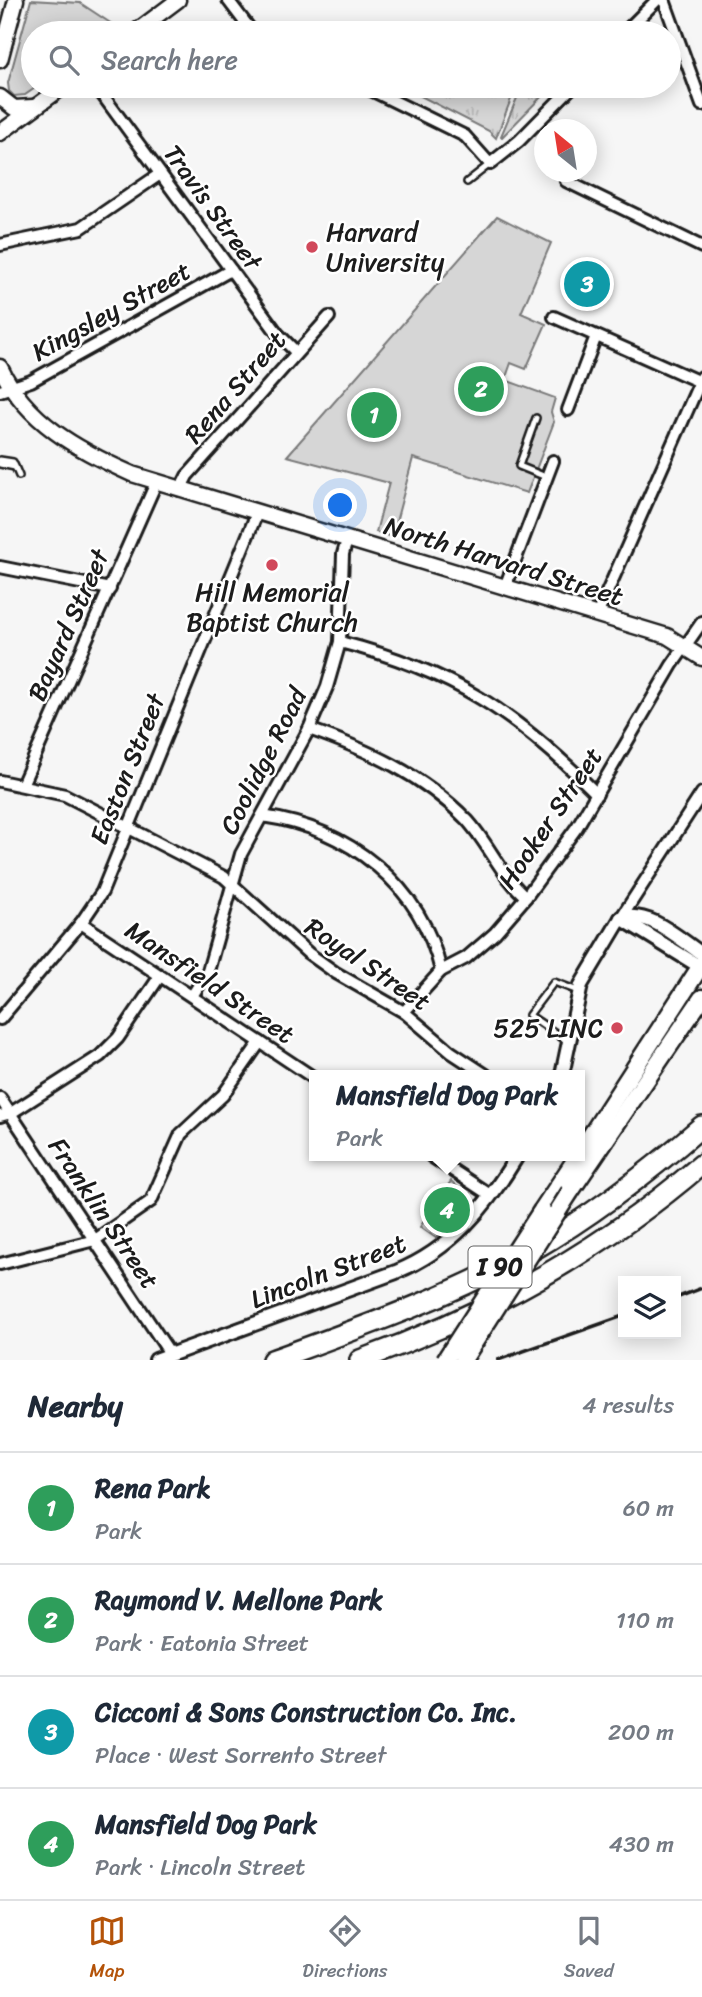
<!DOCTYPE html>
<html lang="en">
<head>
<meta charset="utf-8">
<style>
  :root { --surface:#fff; --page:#f2f2f3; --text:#1f2937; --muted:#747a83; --line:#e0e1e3; --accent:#b45309 }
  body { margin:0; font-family:Sriracha,sans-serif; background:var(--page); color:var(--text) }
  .controls { position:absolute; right:21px; bottom:21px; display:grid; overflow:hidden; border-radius:0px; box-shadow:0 4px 18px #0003 }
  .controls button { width:63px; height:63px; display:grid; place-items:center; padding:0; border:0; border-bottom:2px solid var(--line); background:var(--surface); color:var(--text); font:35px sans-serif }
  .compass { position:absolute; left:534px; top:119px; width:63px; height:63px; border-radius:50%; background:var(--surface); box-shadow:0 4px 18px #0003; rotate:330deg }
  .you { position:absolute; left:341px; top:506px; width:24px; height:24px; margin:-18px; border:5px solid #fff; border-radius:50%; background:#1a73e8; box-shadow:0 0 0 10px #1a73e833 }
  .badge { display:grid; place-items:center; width:46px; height:46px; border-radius:50%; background:var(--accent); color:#fff; font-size:23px; font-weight:700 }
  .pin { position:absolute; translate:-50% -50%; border:4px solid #fff; box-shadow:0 2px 7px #0006 }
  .popup { position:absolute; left:309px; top:1070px; width:276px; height:91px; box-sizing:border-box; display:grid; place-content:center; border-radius:0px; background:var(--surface); filter:drop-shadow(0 2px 5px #0005); font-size:23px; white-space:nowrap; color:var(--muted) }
  .popup b { font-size:26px; color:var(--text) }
  .popup::after { content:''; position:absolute; left:50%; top:100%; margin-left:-14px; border:14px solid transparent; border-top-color:var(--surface) }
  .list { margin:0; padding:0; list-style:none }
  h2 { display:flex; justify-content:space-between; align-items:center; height:91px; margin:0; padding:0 28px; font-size:30px }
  h2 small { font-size:23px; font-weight:400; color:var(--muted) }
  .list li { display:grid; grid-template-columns:46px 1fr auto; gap:21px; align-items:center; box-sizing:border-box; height:112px; padding:0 28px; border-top:2px solid var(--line) }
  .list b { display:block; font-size:26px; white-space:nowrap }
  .list p { margin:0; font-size:23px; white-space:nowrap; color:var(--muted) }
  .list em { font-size:23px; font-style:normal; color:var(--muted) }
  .icon { flex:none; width:38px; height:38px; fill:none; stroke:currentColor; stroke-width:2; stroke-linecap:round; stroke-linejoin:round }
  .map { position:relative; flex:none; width:702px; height:1360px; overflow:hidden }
  .search { position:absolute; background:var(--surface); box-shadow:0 4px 18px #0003; left:21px; right:21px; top:21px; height:77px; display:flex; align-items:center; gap:18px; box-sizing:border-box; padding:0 24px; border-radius:38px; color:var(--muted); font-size:26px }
  .sheet { height:539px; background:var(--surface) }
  nav { display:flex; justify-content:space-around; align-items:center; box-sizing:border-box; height:98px; border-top:2px solid var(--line); background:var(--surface); font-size:19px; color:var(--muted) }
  nav a { display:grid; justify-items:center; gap:4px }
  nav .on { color:var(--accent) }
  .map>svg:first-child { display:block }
</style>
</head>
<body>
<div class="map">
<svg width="702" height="1360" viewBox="0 0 702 1360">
  <defs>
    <pattern id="grass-tufts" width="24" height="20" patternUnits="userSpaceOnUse" patternTransform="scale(1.75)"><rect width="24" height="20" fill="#d6d6d6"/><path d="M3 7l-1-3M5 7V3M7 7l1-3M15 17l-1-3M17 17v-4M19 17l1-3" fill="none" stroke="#b7b7b7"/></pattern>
  </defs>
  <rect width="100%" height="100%" fill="#f6f6f6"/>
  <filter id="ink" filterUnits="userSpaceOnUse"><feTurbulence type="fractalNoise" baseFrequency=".0143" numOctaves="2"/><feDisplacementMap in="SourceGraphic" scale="14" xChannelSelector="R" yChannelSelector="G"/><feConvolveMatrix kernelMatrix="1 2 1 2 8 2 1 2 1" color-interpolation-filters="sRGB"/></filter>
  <g filter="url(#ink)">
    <!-- grass -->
    <g fill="url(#grass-tufts)" stroke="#797979" stroke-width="2">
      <polygon points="410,86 516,86 496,138 489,131 407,89"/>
      <polygon points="522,86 552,86 502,137 501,136"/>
    </g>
    <!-- park -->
    <g fill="#d6d6d6" stroke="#797979" stroke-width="2">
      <polygon points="31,0 80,3 115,26 107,33 33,33 33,86 38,86 25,95 14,96 9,91 8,83"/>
      <polygon points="497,216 551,243 521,313 546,324 526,369 511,363 505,380 555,398 551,412 554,422 527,493 413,458 392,537 376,532 389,483 287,456"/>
      <polygon points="451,1181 470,1198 458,1217 436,1238 420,1227"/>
    </g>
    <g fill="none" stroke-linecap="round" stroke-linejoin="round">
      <!-- service casing -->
      <g stroke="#1c1c1c" stroke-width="10">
        <g id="service">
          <polyline points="467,182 490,164"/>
          <polyline points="536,418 519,466 546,477"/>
          <polyline points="0,460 13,462 19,476"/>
          <polyline points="0,464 15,467"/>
          <polyline points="567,1041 529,1015 554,982 578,991"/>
        </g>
      </g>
      <!-- minor casing -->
      <g stroke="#1c1c1c" stroke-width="16">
        <g id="minor">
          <polyline points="228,0 253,33"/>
          <polyline points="664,0 702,105"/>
          <polyline points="624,33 657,0"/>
          <polyline points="96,86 278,334 296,352"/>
          <polyline points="363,86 465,136 490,164 519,141 573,86"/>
          <polyline points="566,181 702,247"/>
          <polyline points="0,245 81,228 160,174"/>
          <polyline points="554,317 700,382"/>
          <polyline points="0,391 31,381 231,270"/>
          <polyline points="568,410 596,336"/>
          <polyline points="180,490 187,476 329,317"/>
          <polyline points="0,567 110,589"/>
          <polyline points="505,587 553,461"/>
          <polyline points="597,615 702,377"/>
          <path d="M340,642C453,671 515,712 597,794"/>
          <path d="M309,729C368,750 422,774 467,820C489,844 502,877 526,897"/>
          <polyline points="0,781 65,795 224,877 308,953 336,973 404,1012 451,1052 486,1075"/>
          <polyline points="22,785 156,483"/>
          <path d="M262,816C348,828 421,884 441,971"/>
          <polyline points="621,918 702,793"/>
          <polyline points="81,923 314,1078"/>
          <polyline points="192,996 208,971 241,854 309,729 327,687 340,642 343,554 347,540"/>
          <polyline points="404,1012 441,971 466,958 495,933 526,897 577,827 672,665 702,622"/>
          <polyline points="0,1019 81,923 102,892 257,513"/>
          <polyline points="0,1098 171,1355"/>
          <polyline points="0,1116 11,1113 100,1056 118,1038 160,976"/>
          <polyline points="431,1156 490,1195"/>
          <polyline points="0,1264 95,1240 151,1201 181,1134 223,1095 260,1042"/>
        </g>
      </g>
      <!-- tertiary casing -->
      <g stroke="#1c1c1c" stroke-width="18">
        <g id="tertiary">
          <polyline points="621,918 702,968"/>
          <path d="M562,1075L581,985L621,918C650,910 679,939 702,954"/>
          <path d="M156,1360L396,1272C451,1250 487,1206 517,1156"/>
        </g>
      </g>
      <!-- secondary casing -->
      <g stroke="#1c1c1c" stroke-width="19">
        <g id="secondary">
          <polyline points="134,33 178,0"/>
          <polyline points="0,60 16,0"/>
          <polyline points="0,97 14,108 33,107"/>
          <polyline points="0,133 64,86"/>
          <path d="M0,367C26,422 78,450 132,474L667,636L702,658"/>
        </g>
      </g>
      <!-- primary casing -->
      <g stroke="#1c1c1c" stroke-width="21">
        <g id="primary">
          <polyline points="580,1152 702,964"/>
          <polyline points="570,1192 702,998"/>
          <polyline points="542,1210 578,1156"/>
        </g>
      </g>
      <!-- motorway casing -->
      <g stroke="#1c1c1c" stroke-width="24">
        <g id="motorway">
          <path d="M272,1360C360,1328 449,1297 531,1251C592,1216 649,1172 702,1126"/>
          <path d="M360,1360C485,1315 601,1251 702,1164"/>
        </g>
      </g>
      <!-- service -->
      <use href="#service" stroke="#fff" stroke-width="5"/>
      <!-- minor -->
      <use href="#minor" stroke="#fff" stroke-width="10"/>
      <!-- tertiary -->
      <use href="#tertiary" stroke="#fff" stroke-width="12"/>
      <!-- secondary -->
      <use href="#secondary" stroke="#fff" stroke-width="14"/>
      <!-- primary -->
      <use href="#primary" stroke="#fff" stroke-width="16"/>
      <!-- motorway -->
      <use href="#motorway" stroke="#fff" stroke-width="19"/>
      <!-- rail -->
      <g stroke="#1c1c1c" stroke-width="3.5">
        <polyline points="676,1298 702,1288"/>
        <polyline points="498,1360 623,1316"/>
      </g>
      <!-- primary-bridge casing -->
      <g stroke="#1c1c1c" stroke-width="21" stroke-linecap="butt">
        <g id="primary-bridge">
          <polyline points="445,1360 542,1210"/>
          <polyline points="463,1360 570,1192"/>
        </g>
      </g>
      <!-- primary-bridge -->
      <use href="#primary-bridge" stroke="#fff" stroke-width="16"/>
    </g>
  </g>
  <!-- markers -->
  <g fill="#d1495b" stroke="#fff" stroke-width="2.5">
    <circle cx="312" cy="247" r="7"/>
    <circle cx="272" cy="565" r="7"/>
    <circle cx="617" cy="1028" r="7"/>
  </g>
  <g text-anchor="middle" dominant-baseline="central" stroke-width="5" stroke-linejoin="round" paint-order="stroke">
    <!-- shield labels -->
    <rect fill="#fff" stroke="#606060" stroke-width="2" x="468.5" y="1246.5" width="63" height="41" rx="5"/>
    <g font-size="24" font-weight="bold" fill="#1c1c1c">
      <text x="500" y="1267">I 90</text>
    </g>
    <!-- street labels -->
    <g font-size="26" fill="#1c1c1c" stroke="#fff">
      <text transform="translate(213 207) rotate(54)">Travis Street</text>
      <text transform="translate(111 311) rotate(-29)">Kingsley Street</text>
      <text transform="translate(235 387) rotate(-49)">Rena Street</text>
      <text transform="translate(504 561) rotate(17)">North Harvard Street</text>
      <text transform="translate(68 625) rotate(-66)">Bayard Street</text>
      <text transform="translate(263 761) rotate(-63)">Coolidge Road</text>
      <text transform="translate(127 769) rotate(-68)">Easton Street</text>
      <text transform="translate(550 818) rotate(-56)">Hooker Street</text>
      <text transform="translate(368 964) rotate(34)">Royal Street</text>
      <text transform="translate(210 982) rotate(34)">Mansfield Street</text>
      <text transform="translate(104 1213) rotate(56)">Franklin Street</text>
      <text transform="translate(328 1271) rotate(-21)">Lincoln Street</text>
    </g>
    <!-- poi labels -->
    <g font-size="26" fill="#1c1c1c" stroke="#fff" text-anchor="start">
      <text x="326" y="232">Harvard<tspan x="326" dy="30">University</tspan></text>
      <text x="272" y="592" text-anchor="middle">Hill Memorial<tspan x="272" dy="30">Baptist Church</tspan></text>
      <text x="603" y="1028" text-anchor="end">525 LINC</text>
    </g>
  </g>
</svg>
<div class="controls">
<button><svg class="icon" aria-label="layers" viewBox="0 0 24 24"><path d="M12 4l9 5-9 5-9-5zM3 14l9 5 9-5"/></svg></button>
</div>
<svg class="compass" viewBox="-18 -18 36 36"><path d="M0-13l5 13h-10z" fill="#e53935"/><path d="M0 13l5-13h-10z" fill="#747a83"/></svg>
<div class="you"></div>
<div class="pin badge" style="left:374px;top:415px;background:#2e9e5b">1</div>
<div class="pin badge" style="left:481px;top:389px;background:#2e9e5b">2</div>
<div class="pin badge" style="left:587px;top:284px;background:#0f9aa8">3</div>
<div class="pin badge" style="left:447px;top:1210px;background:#2e9e5b">4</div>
<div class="popup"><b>Mansfield Dog Park</b>Park</div>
<div class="search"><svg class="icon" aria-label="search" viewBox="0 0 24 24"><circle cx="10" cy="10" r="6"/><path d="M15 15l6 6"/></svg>Search here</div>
</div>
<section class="sheet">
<h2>Nearby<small>4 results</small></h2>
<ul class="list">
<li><span class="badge" style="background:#2e9e5b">1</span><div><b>Rena Park</b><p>Park</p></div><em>60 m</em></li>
<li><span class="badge" style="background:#2e9e5b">2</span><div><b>Raymond V. Mellone Park</b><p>Park · Eatonia Street</p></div><em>110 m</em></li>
<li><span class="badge" style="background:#0f9aa8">3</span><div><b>Cicconi &amp; Sons Construction Co. Inc.</b><p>Place · West Sorrento Street</p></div><em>200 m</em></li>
<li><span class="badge" style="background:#2e9e5b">4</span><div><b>Mansfield Dog Park</b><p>Park · Lincoln Street</p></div><em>430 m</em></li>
</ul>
</section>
<nav>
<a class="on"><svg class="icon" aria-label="map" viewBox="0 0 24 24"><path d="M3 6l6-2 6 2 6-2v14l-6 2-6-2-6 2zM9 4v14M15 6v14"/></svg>Map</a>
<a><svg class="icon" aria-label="directions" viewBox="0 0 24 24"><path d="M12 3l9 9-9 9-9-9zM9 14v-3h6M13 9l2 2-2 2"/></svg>Directions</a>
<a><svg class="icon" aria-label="saved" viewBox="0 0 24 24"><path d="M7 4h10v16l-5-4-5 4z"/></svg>Saved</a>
</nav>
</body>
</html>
